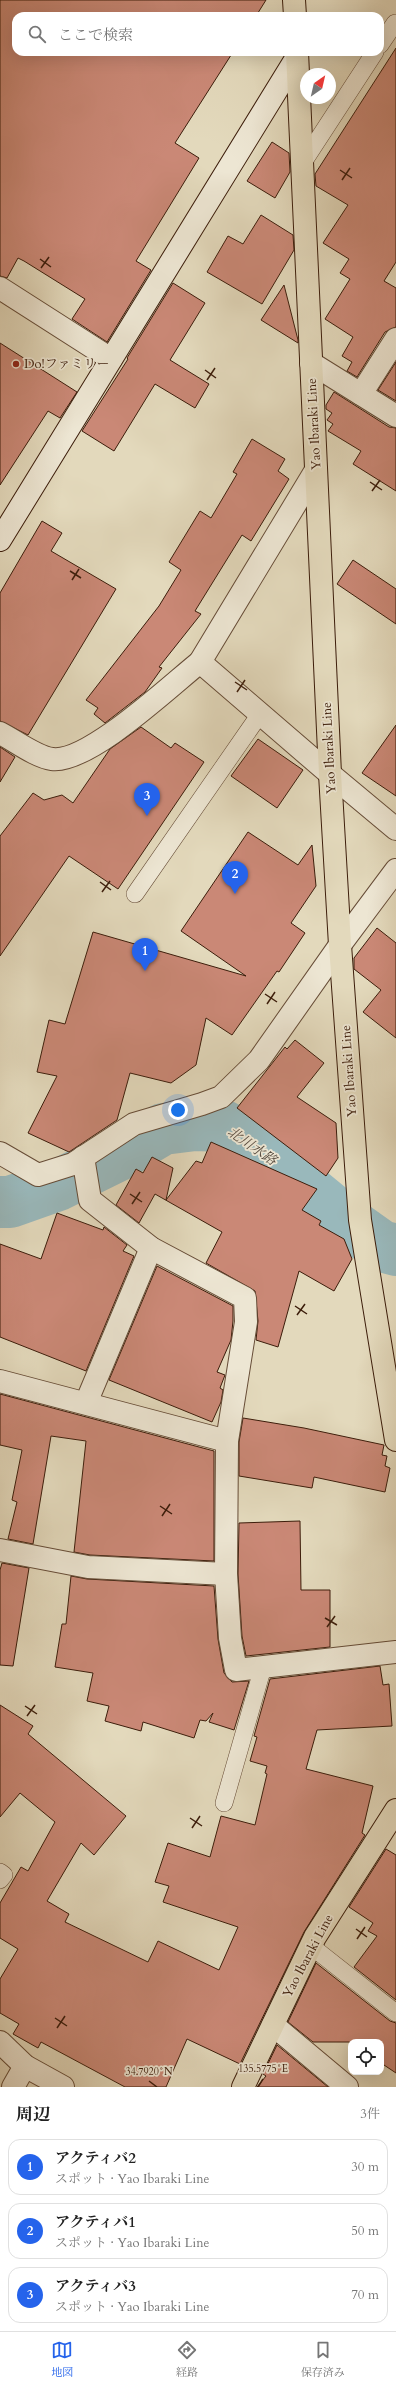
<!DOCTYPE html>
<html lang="ja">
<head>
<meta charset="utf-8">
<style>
  :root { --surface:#fff; --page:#f2f2f2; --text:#222; --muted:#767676; --line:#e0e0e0; --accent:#2563eb }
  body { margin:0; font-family:Cardo,"Noto Serif JP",serif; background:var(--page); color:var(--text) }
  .controls { position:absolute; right:12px; bottom:12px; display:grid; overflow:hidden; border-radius:8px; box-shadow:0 4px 16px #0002 }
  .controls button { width:36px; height:36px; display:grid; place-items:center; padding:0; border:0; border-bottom:1px solid var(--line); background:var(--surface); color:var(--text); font:20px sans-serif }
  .compass { position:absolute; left:300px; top:68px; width:36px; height:36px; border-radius:50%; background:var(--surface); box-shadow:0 4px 16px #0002; rotate:34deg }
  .you { position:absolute; left:178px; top:1110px; width:14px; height:14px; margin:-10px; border:3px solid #fff; border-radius:50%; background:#1a73e8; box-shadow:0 0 0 6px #1a73e833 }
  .badge { display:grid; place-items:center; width:26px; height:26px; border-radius:50%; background:var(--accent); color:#fff; font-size:13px; font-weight:700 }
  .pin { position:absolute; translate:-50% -33px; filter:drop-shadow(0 1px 2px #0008) }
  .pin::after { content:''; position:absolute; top:21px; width:14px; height:12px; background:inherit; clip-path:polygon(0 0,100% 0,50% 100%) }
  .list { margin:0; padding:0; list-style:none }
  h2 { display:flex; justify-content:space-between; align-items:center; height:52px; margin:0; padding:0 16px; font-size:17px }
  h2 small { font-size:13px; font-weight:400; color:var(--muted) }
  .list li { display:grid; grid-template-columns:26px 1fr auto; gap:12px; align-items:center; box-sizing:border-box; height:56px; margin:0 8px 8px; padding:0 8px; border:1px solid var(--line); border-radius:12px }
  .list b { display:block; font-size:15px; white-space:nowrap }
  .list p { margin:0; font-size:13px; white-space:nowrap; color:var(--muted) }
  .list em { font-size:13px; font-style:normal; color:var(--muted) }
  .icon { flex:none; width:22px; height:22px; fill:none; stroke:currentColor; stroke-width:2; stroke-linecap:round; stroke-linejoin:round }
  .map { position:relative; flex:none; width:396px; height:2087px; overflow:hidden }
  .search { position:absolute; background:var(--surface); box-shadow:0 4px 16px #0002; left:12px; right:12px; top:12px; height:44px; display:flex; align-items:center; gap:10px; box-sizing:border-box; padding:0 14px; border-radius:12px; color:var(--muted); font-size:15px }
  .sheet { height:244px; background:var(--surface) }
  nav { display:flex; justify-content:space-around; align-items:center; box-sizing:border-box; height:56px; border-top:1px solid var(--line); background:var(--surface); font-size:11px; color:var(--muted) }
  nav a { display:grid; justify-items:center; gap:2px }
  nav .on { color:var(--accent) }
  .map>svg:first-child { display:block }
</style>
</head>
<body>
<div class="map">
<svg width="396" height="2087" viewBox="0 0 396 2087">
  <rect width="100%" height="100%" fill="#e3d9bc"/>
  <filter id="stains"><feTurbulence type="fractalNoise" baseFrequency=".005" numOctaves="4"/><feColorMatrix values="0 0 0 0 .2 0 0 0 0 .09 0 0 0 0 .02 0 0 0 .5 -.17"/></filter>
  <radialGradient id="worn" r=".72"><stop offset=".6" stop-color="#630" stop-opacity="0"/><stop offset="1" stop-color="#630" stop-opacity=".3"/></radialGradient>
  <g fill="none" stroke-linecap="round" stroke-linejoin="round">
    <!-- river -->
    <polyline stroke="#99b8bb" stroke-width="52" points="0,1202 10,1202 58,1185 121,1154 163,1129 195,1125 224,1126 252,1144 343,1219 381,1246 396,1250"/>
  </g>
  <!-- building -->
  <g fill="#ca8876" stroke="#3c1d0b">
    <polygon points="0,0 266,0 256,16 16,16 16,52 233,52 175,143 199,158 136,261 151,270 107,342 72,319 85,299 24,261 18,258 7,278 0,276"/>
    <polygon points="396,48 396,262 384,281 396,288 396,327 385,332 357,377 347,371 352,362 342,356 353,337 325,319 350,279 340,273 349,259 323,243 348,205 316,186 315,174"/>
    <polygon points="272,142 289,153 290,172 275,198 247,181"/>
    <polygon points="261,215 293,235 294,250 262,304 207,272 228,236 243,244"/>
    <polygon points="173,283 205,303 170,360 209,384 195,408 155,384 114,451 82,431 128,359 127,358"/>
    <polygon points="284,285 298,340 298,343 261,320"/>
    <polygon points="0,343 77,392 60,418 48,411 0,485"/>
    <polygon points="396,362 396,401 378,390"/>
    <polygon points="334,392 389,427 396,428 396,491 353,464 361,451 328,431 333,424 327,420 332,413 326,409 326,405"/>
    <polygon points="252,439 285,459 278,471 289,479 251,541 242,535 195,611 201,614 159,667 162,668 145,692 105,723 94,714 98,708 86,700 159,606 181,570 169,562 200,511 211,518 237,474 233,472"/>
    <polygon points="42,521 62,533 51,551 116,589 28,735 0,721 0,593"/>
    <polygon points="353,560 396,589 396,624 337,584"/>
    <polygon points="396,725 396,796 362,773"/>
    <polygon points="141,727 171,748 175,743 204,762 118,889 69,856 0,956 0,836 33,793 44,800 62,795 73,803 110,749"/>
    <polygon points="258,739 303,770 277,808 231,776"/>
    <polygon points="0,747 15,757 0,782"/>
    <polygon points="248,832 298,865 312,845 316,886 291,923 305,933 279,972 277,971 232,1035 206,1018 196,1065 171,1083 130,1073 117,1120 69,1152 28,1133 57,1076 37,1072 49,1020 65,1024 93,932 246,976 181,931"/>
    <polygon points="377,928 396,943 396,1038 363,1012 381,990 354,969 354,958"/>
    <polygon points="295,1040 324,1063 297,1097 336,1123 338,1158 326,1176 237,1108 285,1047 287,1049"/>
    <polygon points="211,1142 317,1189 302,1210 321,1221 319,1225 344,1239 352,1259 334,1291 299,1271 278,1347 256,1340 258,1321 255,1291 206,1263 222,1232 155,1194 139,1223 116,1205 136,1169 143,1173 152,1157 173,1168 166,1200 196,1161 202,1163"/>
    <polygon points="57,1213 103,1230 104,1227 127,1245 123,1251 134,1256 86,1371 0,1337 0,1244 41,1259"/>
    <polygon points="157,1266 233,1306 233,1321 231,1340 217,1372 225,1375 220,1388 223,1390 221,1402 212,1422 109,1380"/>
    <polygon points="0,1394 214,1451 214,1561 90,1555 74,1552 86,1441 51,1436 33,1544 8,1539 17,1502 12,1500 22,1450 0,1445"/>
    <polygon points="243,1418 304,1428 384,1445 382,1455 387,1456 385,1466 390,1468 385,1492 314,1477 312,1488 239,1476 239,1442"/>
    <polygon points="300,1521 301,1590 330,1590 330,1647 246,1656 242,1636 238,1574 239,1523"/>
    <polygon points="2,1563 29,1568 13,1666 0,1665 0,1570"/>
    <polygon points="71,1576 87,1579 214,1586 218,1639 224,1673 232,1682 249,1681 234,1730 209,1722 213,1713 206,1721 200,1720 194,1738 143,1722 141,1731 105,1721 109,1706 87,1701 93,1673 55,1667 62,1624 66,1624"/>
    <polygon points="380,1666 383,1685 389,1684 392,1726 317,1730 306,1769 373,1786 362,1833 365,1835 304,1932 240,2064 187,2039 166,2087 125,2087 41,2042 38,2048 13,2034 19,2024 0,2013 0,1979 18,1949 0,1938 0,1903 21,1867 28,1871 55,1822 20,1793 0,1817 0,1705 33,1726 28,1734 126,1816 94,1855 81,1843 47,1901 69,1914 65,1922 148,1962 158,1941 219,1970 238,1927 163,1902 169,1886 155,1882 168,1843 210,1857 221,1816 255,1825 267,1774 265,1773 267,1766 250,1761 257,1737 254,1736 270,1679"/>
    <polygon points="386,1849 396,1855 396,2000 354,1967 377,1936 368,1931 373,1923 349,1907"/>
    <polygon points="316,1963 390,2021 396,2023 396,2073 381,2063 381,2042 313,2042 288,2022"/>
    <polygon points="277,2045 328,2087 257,2087 266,2076 263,2074"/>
  </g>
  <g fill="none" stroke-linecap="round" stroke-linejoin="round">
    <!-- lane casing -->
    <g stroke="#664c37" stroke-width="18">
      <g id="lane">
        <polyline points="380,45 395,23"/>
        <polyline points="302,164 375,52"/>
        <polyline points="135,894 260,714"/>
        <polyline points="224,1803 263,1667"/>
        <polyline points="0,1872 4,1875 0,1880"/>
        <polyline points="311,1946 396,2013"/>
      </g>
    </g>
    <!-- street casing -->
    <g stroke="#664c37" stroke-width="24">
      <g id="street">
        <polyline points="0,288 111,359"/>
        <polyline points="311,363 396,416"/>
        <polyline points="361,394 396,339"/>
        <polyline points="200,662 316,470"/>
        <path d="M0,733C14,740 36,757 52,759C88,764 171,685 200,662L330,774L396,829"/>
        <polyline points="0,1153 38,1175 73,1164 134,1124 202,1104 221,1097 259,1060 340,945 396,870"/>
        <polyline points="83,1157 90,1200 151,1248 245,1298 246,1322 227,1441 226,1574 230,1638 236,1670 396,1652"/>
        <polyline points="0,1381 227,1441"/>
        <polyline points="86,1403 151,1248"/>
        <polyline points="0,1550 88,1567 226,1574"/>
        <polyline points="273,2025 347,2087"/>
        <polyline points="0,2042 25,2066 63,2087"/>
        <polyline points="13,2087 25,2066"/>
      </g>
    </g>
    <!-- secondary casing -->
    <g stroke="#3c1d0b" stroke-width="24">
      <polyline id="secondary" points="0,540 297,57"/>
    </g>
    <!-- primary casing -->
    <g stroke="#3c1d0b" stroke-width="24">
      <g id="primary">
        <polyline points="294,0 295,16"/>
        <polyline points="297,52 330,774 340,945 360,1220 396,1440"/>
        <polyline points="243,2087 315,1937 396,1810"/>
      </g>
    </g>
    <!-- lane -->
    <use href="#lane" stroke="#ede6d3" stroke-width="17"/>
    <!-- street -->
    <use href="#street" stroke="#ede6d3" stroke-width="22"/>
    <!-- secondary -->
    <use href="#secondary" stroke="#ede6d3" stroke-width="22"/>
    <!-- primary -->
    <use href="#primary" stroke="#e3d9bc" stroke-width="22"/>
  </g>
  <!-- ticks -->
  <path fill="none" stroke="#3c1d0b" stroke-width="1.5" d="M340,170L352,178M342,180L350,168M40,259L51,267M41,268L49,257M205,370L216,378M207,380L215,368M370,482L382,490M372,491L380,480M70,571L81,578M72,580L79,569M235,682L247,690M237,692L245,680M100,882L111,890M102,892L110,881M265,994L277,1002M267,1004L275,992M130,1194L142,1202M132,1204L140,1192M295,1306L307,1314M297,1315L305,1304M160,1506L172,1514M162,1516L170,1504M325,1618L337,1625M327,1627L335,1616M25,1706L37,1714M27,1716L35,1705M190,1818L202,1826M192,1828L200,1816M356,1929L367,1937M357,1939L365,1927M55,2018L67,2026M57,2028L65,2016M149,2081L157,2087M258,2087L263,2079"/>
  <!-- markers -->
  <circle fill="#8f2418" stroke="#ede6d3" stroke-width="1.5" cx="16" cy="364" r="4"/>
  <g text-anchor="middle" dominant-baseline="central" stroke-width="3.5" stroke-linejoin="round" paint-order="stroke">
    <!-- poi labels -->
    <g font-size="13" fill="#3c1d0b" stroke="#ede6d3" text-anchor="start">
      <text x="24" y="364">Do!ファミリー</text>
    </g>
    <!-- street labels -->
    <g font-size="13" fill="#3c1d0b" stroke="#ede6d3">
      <text transform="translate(314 424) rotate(-93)">Yao Ibaraki Line</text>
      <text transform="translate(329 748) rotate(-93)">Yao Ibaraki Line</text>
      <text transform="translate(349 1071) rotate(-94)">Yao Ibaraki Line</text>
      <text transform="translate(308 1956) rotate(-62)">Yao Ibaraki Line</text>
    </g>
    <!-- water labels -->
    <g font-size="14" font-style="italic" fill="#584c40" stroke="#ede6d3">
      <text transform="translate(252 1146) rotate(35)">北川水路</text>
    </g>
  </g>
  <g font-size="10" text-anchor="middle" fill="#3c1d0b" stroke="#ede6d3" stroke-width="3.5" stroke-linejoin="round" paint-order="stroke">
    <text x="263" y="2072">135.5775°E</text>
    <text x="149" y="2075">34.7920°N</text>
  </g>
  <rect width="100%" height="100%" filter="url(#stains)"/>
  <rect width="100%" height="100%" fill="url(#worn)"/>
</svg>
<div class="controls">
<button><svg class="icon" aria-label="locate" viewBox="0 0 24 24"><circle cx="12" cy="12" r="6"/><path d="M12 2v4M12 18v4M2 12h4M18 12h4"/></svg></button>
</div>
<svg class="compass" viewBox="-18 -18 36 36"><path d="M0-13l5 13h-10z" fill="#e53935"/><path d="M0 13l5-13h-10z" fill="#767676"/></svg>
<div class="you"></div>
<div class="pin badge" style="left:145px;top:971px">1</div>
<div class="pin badge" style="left:235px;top:894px">2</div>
<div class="pin badge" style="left:147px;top:816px">3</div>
<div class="search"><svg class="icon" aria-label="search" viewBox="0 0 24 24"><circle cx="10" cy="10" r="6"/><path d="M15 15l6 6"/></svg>ここで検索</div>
</div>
<section class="sheet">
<h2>周辺<small>3件</small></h2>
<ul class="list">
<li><span class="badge">1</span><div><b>アクティバ2</b><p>スポット · Yao Ibaraki Line</p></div><em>30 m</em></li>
<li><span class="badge">2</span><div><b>アクティバ1</b><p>スポット · Yao Ibaraki Line</p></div><em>50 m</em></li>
<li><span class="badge">3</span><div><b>アクティバ3</b><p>スポット · Yao Ibaraki Line</p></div><em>70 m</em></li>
</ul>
</section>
<nav>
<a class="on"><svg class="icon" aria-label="map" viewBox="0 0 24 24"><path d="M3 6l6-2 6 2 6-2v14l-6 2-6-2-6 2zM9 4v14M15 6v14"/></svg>地図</a>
<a><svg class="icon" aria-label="directions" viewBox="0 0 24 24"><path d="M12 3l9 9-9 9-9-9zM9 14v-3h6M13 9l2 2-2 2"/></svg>経路</a>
<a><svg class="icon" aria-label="saved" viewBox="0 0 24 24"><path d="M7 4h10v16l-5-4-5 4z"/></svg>保存済み</a>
</nav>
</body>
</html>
